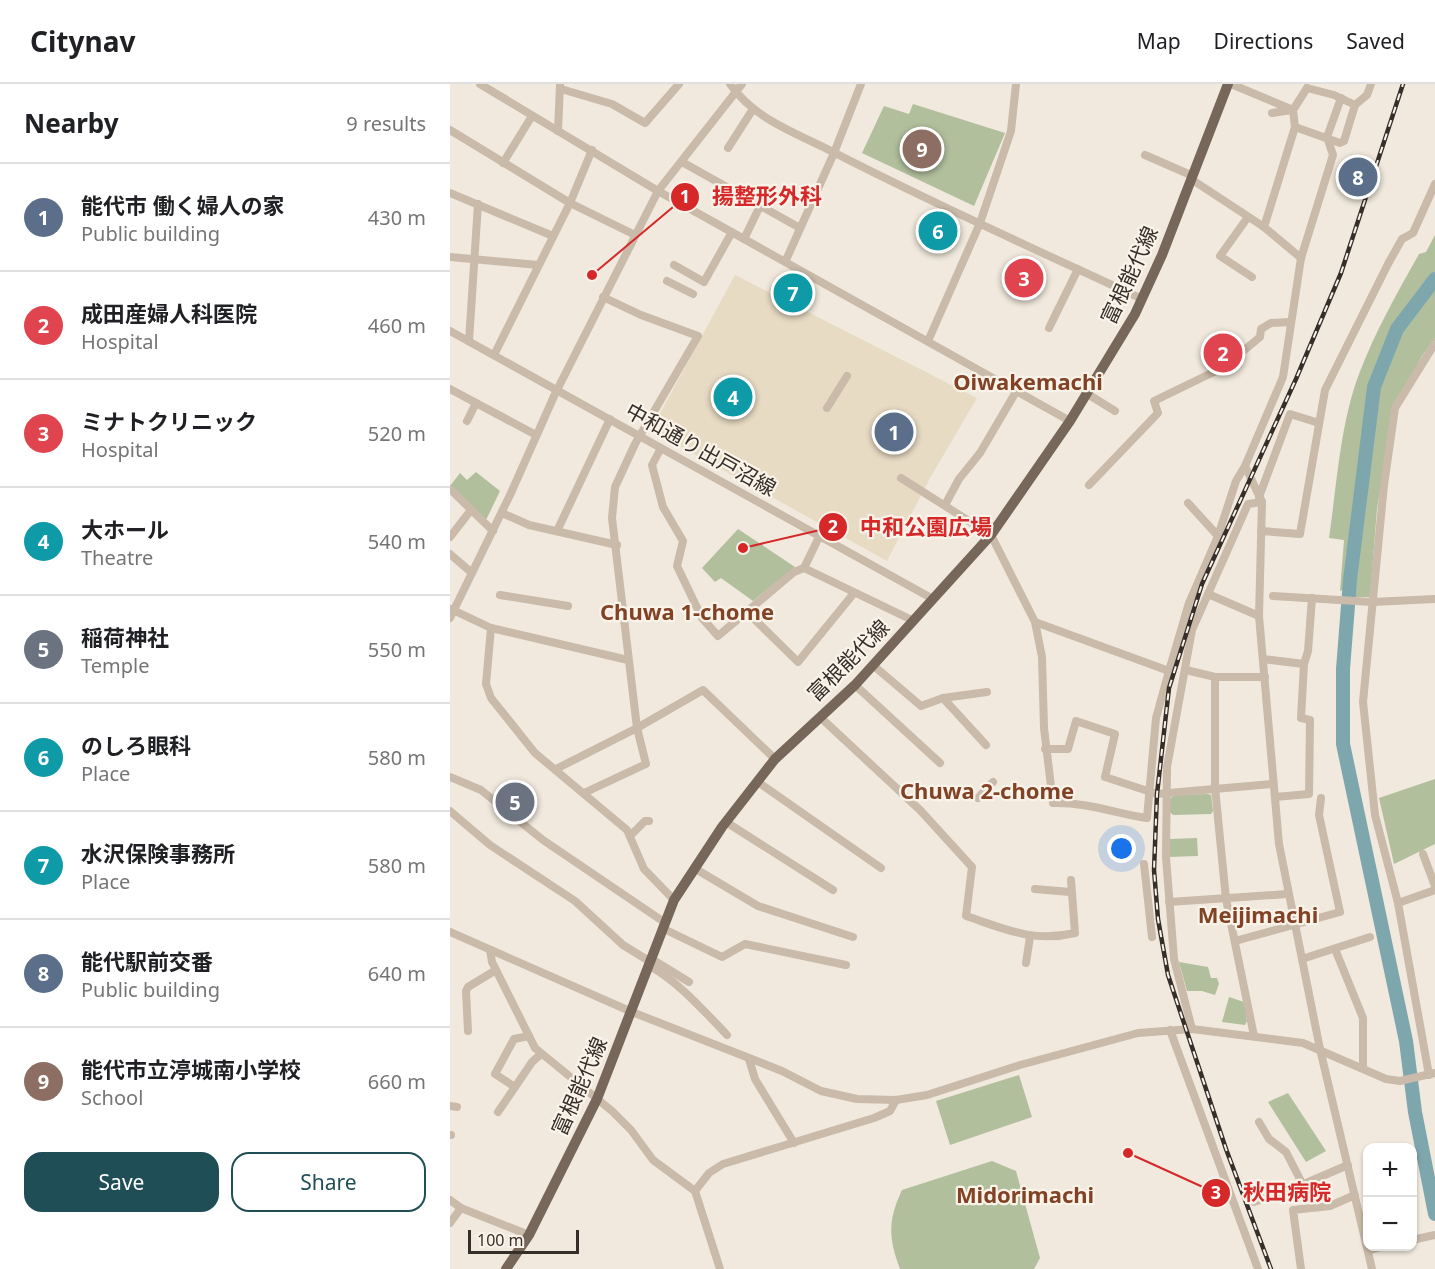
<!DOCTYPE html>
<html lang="en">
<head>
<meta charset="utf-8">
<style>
  :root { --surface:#fff; --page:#f2f2f2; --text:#202124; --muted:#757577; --line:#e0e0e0; --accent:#204e56 }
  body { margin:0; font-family:"Noto Sans","Noto Sans JP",sans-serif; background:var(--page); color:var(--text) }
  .controls { position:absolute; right:18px; bottom:18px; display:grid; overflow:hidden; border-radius:12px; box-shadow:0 2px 4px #0004 }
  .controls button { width:54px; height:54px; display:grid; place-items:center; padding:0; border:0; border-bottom:2px solid var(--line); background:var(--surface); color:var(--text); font:30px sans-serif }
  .scale { position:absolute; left:18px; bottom:15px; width:111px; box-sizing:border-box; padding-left:6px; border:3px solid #362e29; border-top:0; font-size:16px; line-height:21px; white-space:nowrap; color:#362e29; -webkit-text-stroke:4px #f9f3e9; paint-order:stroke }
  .you { position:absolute; left:672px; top:765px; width:21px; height:21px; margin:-15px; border:4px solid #fff; border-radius:50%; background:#1a73e8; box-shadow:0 0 0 9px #1a73e833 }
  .badge { display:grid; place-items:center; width:39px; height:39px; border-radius:50%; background:var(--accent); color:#fff; font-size:20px; font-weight:700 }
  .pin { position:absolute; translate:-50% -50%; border:3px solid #fff; box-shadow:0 2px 6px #0006 }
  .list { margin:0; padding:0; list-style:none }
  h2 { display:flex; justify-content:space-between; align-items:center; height:78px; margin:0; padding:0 24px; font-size:26px }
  h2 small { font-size:20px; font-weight:400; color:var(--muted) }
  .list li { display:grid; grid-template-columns:39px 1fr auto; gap:18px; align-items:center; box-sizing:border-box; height:108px; padding:0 24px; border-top:2px solid var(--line) }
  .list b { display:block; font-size:22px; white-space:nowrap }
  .list p { margin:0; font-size:20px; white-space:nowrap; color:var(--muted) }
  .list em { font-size:20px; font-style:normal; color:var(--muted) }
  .actions { display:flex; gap:12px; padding:18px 24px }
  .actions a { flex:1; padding:14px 0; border:2px solid var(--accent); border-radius:18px; text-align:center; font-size:21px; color:var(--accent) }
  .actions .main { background:var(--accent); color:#fff }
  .map { position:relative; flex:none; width:985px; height:1185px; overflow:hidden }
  header { display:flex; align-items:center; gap:36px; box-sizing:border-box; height:84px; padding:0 30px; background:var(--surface); border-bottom:2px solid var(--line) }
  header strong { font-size:28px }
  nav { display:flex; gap:33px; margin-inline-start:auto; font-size:21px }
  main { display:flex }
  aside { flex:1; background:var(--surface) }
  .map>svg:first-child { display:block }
</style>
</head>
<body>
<header>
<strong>Citynav</strong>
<nav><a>Map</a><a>Directions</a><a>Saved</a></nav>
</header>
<main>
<aside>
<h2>Nearby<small>9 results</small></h2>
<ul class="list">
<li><span class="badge" style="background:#5c6f8a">1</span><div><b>能代市 働く婦人の家</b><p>Public building</p></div><em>430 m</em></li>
<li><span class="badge" style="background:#e0444e">2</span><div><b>成田産婦人科医院</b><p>Hospital</p></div><em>460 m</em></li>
<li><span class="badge" style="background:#e0444e">3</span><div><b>ミナトクリニック</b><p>Hospital</p></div><em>520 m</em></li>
<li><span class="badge" style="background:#0f9aa8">4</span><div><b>大ホール</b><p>Theatre</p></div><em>540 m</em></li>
<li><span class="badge" style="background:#6b7280">5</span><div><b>稲荷神社</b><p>Temple</p></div><em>550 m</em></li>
<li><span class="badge" style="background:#0f9aa8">6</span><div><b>のしろ眼科</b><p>Place</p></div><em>580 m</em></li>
<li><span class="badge" style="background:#0f9aa8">7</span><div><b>水沢保険事務所</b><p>Place</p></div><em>580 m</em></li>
<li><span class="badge" style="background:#5c6f8a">8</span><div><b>能代駅前交番</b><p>Public building</p></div><em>640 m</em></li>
<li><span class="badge" style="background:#8d6e63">9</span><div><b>能代市立渟城南小学校</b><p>School</p></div><em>660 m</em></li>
</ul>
<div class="actions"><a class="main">Save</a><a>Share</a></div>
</aside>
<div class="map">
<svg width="985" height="1185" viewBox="0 0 985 1185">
  <rect width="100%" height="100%" fill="#f1e9dd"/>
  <!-- green -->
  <g fill="#b1bf9d">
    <polygon points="463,20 555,49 524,122 412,69 434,22 459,30"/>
    <path d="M985,151V254L972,272L943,326L927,425L920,513H901L902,502L890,507L894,456L879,454C887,400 890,341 909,290C925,248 947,209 969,170L976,168Z"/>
    <polygon points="26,388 50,407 36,436 0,402 10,389 17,396"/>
    <polygon points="288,445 345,483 303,517 271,494 265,498 252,484"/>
    <polygon points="985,695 985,760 944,780 929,714"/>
    <polygon points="758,710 761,711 763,727 761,730 723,731 720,728 720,715 724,711"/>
    <polygon points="747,754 748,772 719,773 719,755"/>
    <polygon points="729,878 758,883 761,894 767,894 769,900 765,911 752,907 737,907"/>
    <polygon points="779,913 794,918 797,937 795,941 772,938"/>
    <polygon points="569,991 582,1033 500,1061 486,1017"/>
    <polygon points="838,1009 876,1067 856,1078 818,1018"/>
    <path d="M542,1077L566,1087L590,1174L584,1185H450C438,1153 438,1136 452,1106Z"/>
  </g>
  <!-- plaza -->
  <polygon fill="#e8dbc4" points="285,191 527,314 480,394 437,477 201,346"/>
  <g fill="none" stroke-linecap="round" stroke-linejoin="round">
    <!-- river -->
    <polyline stroke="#7da7ad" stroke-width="14" points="985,195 947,245 924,303 900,496 893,585 893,660 956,957 965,1028 985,1130"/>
    <!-- minor -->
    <g stroke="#c9baa9" stroke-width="8">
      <polyline points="30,0 208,107 620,337"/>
      <path d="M280,0C305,36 347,49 385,69C486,121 589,167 692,215"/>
      <polyline points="781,0 843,26"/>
      <polyline points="111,5 162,20 195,39 229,0"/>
      <polyline points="891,14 877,53 883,71 851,174 833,293 795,382 812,418 809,532 829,760 870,965 922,1185"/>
      <polyline points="905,21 917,11 921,0"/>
      <polyline points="822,29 842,26"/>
      <polyline points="845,43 890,59 894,57 905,21 884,11 857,4"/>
      <polyline points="0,46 120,119 185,151"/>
      <polyline points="108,47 110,0"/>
      <polyline points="278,64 303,25"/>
      <polyline points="695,71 743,92"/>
      <polyline points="232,78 350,144"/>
      <polyline points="53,79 82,32"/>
      <polyline points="741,95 814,143 851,174"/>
      <polyline points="0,109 103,152"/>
      <polyline points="798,133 770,172 802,193"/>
      <polyline points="814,143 845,43 843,26 857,4"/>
      <polyline points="294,155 310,122"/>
      <polyline points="0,173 88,181"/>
      <polyline points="336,176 384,69 411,0"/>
      <polyline points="224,181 254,198 282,148"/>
      <polyline points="217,197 243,210"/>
      <polyline points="599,244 628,185"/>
      <polyline points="0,247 483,515"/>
      <polyline points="19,257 28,120"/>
      <polyline points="478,257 530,139 561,47 566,0"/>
      <polyline points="44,271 120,119 142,66"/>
      <polyline points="0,305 86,351"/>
      <polyline points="636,309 665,327"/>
      <polyline points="377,324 397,292"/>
      <polyline points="17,337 26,319"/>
      <polyline points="211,364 202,381 213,423 233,457 227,482 252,534 268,552 344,488 354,484 464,537"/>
      <path d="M451,394L541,451L585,538L592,573L594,644L603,719C637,718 664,729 697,734L706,634L719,587L585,538"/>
      <polyline points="639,401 708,329 704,317 774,283 810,253 811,245 821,239 841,238"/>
      <polyline points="0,405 43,447"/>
      <polyline points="809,413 840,330 869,339"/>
      <polyline points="738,419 768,452"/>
      <polyline points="495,421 509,395 530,369 567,306"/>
      <polyline points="52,429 79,441 167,461"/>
      <polyline points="107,447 160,335"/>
      <polyline points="811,447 850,450 875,306 938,180 952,155 963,149 985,100"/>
      <polyline points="0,453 21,426"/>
      <polyline points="0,470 22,489"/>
      <polyline points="354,484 370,451"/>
      <polyline points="758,510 809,532"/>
      <polyline points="50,511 118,522"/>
      <polyline points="823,512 922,518 985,515"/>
      <polyline points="1,525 41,544 178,576"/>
      <polyline points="296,527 348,578 404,509"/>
      <polyline points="0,534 60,411 105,310 208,107 292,0"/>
      <polyline points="41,544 36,600 41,614 85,669 177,746 194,785 224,816"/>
      <polyline points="813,575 854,580 858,567 862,514"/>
      <polyline points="424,582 471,622 493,614 537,608"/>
      <polyline points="736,586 765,593 815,593"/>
      <polyline points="719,587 739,519 768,452 786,397 795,382"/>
      <polyline points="765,593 765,704 776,815 804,952"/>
      <polyline points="405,601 490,679"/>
      <polyline points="493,614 536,661"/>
      <path d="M370,633L470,726L522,783L516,832C555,845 583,859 625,849L621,796"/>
      <polyline points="595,665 618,665 626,637 665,650 655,693 707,710 823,700"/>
      <polyline points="106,685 187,644 253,606 325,675"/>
      <polyline points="0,693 31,706 93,756 214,838"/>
      <polyline points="308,698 431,784"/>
      <polyline points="134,709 196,680 187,644 162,434 165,403 185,360 248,252 191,231 153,213"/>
      <polyline points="825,713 859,710 860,636 851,634 854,580"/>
      <polyline points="528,714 543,698"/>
      <polyline points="0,727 40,761 125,817 173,861 199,877"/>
      <polyline points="276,738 383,806"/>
      <polyline points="180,752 195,737 199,737"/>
      <polyline points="973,770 985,802"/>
      <polyline points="694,780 702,853"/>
      <polyline points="244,784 308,822 403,853"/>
      <polyline points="585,805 620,808"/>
      <polyline points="719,818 837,810"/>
      <polyline points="948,819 985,806"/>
      <polyline points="212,844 272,873 295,860 396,881"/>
      <polyline points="0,848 182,928 332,987 371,1007 407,1015 446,1016 477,1011 570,981 688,949 742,945 853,959 936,995 950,997 985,989"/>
      <polyline points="785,857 890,828 869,731 871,714"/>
      <polyline points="885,865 913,934 913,984"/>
      <polyline points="40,866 42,878 85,964 162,1027 181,1046 203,1076 245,1107 270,1185"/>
      <polyline points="200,874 239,898"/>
      <polyline points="852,875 920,853"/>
      <polyline points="576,879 580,853"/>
      <path d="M198,881C229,898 253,926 277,951"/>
      <polyline points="742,945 724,875 716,773 717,683 742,546 798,420 812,418"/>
      <polyline points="720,946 808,1185"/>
      <polyline points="18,947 16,907 18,903 46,886"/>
      <polyline points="299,975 305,995 344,1059"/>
      <polyline points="979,991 948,819 925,731 913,618 934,401 945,324 985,259"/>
      <polyline points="65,1003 45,990 64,955 79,952"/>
      <polyline points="0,1022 7,1023"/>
      <polyline points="48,1028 82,978 91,970"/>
      <polyline points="809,1038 819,1055 836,1068 853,1101"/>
      <polyline points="0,1051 1,1051"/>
      <polyline points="245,1107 259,1089 273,1080 424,1034 440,1027 446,1016"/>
      <polyline points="0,1116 11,1124"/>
      <polyline points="804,1118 842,1105 898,1081"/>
      <polyline points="0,1139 11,1124 79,1151"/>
      <polyline points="962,1156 985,1151"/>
      <polyline points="918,1166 935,1162"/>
      <polyline points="851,1185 843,1126 880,1122 905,1111"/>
    </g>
    <!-- major -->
    <polyline stroke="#77665a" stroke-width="10" points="56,1185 79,1151 147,1015 224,816 272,743 325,675 405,601 541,451 620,337 685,230 712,171 778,0"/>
    <!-- rail casing -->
    <g stroke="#362e29" stroke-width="4.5">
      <polyline id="rail" points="821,1185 776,1065 718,891 708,835 704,786 707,710 719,604 752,500 846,295 891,189 953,0"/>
    </g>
    <!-- rail -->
    <use href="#rail" stroke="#f9f3e9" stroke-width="2" stroke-dasharray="7" stroke-linecap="butt"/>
  </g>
  <g text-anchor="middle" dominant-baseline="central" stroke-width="4.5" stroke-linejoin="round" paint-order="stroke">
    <!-- street labels -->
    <g font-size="21" fill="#362e29" stroke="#f9f3e9">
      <text transform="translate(679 191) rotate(-65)">富根能代線</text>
      <text transform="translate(251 365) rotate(29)">中和通り出戸沼線</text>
      <text transform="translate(398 576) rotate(-45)">富根能代線</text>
      <text transform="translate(129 1002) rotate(-66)">富根能代線</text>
    </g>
    <!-- neighbourhood labels -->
    <g font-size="22" font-weight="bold" fill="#814225" stroke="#f9f3e9">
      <text x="578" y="297">Oiwakemachi</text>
      <text x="237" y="527">Chuwa 1-chome</text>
      <text x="537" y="706">Chuwa 2-chome</text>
      <text x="808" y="830">Meijimachi</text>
      <text x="575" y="1110">Midorimachi</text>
    </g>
  </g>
  <!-- callouts -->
  <path fill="none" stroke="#d62828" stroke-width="2" d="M142 191L235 113M293 464L383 443M678 1069L766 1109"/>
  <g fill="#d62828" stroke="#f9f3e9" stroke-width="2">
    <circle cx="142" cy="191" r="6"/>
    <circle cx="293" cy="464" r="6"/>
    <circle cx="678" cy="1069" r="6"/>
    <circle cx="235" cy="113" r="15"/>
    <circle cx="383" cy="443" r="15"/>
    <circle cx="766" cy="1109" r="15"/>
  </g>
  <g font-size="18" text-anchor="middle" font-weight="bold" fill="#fff">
    <text x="235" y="119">1</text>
    <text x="383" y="449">2</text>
    <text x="766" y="1115">3</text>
  </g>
  <g font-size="22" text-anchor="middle" font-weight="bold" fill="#d62828" stroke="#f9f3e9" stroke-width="4.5" stroke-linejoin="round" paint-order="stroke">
    <text x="317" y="120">揚整形外科</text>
    <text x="476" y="451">中和公園広場</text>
    <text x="837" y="1116">秋田病院</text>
  </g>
</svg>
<div class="controls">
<button>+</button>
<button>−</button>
</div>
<div class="scale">100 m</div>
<div class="you"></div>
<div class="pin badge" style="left:444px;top:348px;background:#5c6f8a">1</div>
<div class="pin badge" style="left:773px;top:269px;background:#e0444e">2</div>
<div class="pin badge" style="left:574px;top:194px;background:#e0444e">3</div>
<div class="pin badge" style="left:283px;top:313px;background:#0f9aa8">4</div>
<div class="pin badge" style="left:65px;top:718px;background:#6b7280">5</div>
<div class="pin badge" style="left:488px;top:147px;background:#0f9aa8">6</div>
<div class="pin badge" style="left:343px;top:209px;background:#0f9aa8">7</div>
<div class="pin badge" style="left:908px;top:93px;background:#5c6f8a">8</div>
<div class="pin badge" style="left:472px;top:65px;background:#8d6e63">9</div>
</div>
</main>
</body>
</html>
